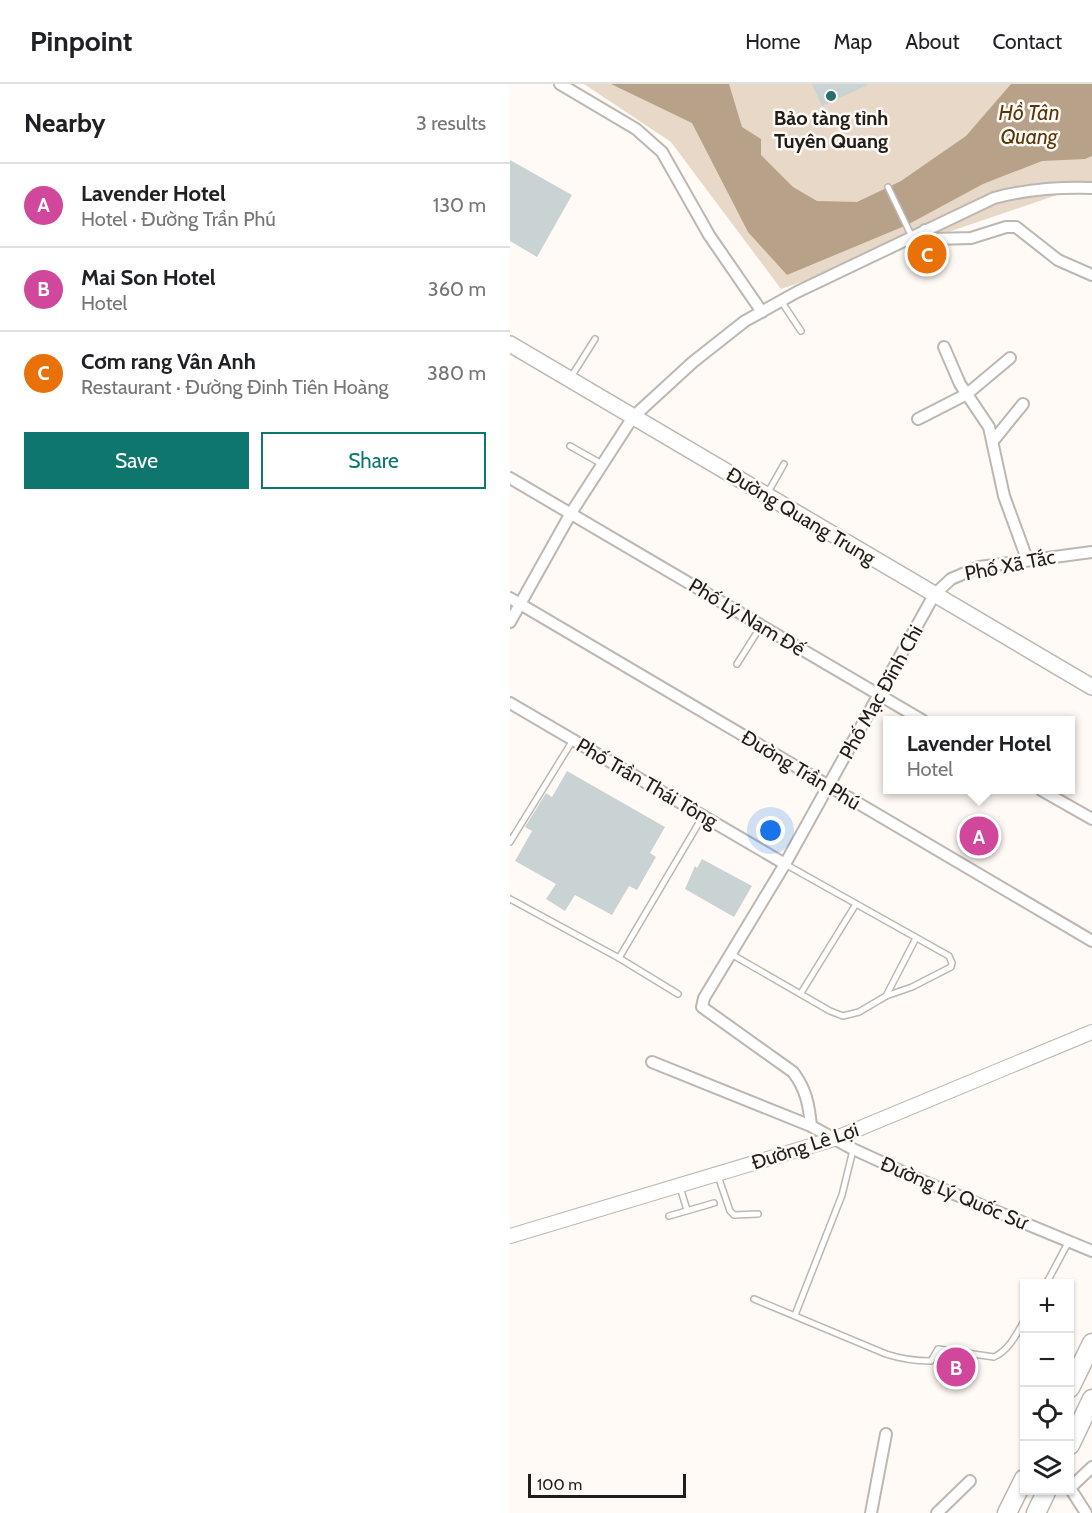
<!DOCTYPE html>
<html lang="en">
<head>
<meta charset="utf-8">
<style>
  :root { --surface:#fff; --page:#f2f2f2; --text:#202124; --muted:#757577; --line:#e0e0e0; --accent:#0f766e }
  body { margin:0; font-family:Cabin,sans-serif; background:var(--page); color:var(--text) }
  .controls { position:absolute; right:18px; bottom:18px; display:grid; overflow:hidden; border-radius:0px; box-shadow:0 2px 4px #0004 }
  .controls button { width:54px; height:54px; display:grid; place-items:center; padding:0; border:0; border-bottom:2px solid var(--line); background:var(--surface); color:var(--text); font:30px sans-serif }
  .scale { position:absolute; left:18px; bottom:15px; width:158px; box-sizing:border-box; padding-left:6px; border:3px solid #201e1b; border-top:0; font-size:16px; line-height:21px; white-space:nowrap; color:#201e1b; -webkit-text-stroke:4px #fffaf5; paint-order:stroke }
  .you { position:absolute; left:261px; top:747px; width:21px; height:21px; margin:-15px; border:4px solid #fff; border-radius:50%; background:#1a73e8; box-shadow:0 0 0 9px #1a73e833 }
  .badge { display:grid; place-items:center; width:39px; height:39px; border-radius:50%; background:var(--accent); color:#fff; font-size:20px; font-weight:700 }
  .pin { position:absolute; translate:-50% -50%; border:3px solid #fff; box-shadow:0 2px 6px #0006 }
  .popup { position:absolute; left:373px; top:632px; width:192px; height:78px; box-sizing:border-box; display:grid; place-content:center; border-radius:0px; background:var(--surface); filter:drop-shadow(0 2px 4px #0005); font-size:20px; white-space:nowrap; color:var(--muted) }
  .popup b { font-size:22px; color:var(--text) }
  .popup::after { content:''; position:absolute; left:50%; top:100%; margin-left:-12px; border:12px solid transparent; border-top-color:var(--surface) }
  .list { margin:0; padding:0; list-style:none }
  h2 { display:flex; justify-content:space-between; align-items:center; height:78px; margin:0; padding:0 24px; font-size:26px }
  h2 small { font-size:20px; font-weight:400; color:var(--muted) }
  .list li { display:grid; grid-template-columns:39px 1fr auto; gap:18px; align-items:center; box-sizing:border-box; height:84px; padding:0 24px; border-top:2px solid var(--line) }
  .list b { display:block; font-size:22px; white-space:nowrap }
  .list p { margin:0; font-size:20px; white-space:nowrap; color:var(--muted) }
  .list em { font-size:20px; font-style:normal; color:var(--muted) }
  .actions { display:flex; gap:12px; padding:18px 24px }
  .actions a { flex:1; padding:14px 0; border:2px solid var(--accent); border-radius:0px; text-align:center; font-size:21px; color:var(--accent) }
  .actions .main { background:var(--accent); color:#fff }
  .icon { flex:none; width:33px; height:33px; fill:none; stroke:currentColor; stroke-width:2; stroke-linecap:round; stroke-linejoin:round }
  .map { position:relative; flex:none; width:582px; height:1429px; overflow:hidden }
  header { display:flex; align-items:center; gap:36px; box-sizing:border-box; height:84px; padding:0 30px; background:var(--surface); border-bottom:2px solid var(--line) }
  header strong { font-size:28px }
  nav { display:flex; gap:33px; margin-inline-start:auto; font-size:21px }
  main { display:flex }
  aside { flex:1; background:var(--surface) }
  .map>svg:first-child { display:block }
</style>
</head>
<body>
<header>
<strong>Pinpoint</strong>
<nav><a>Home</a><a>Map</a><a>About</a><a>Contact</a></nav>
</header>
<main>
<aside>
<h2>Nearby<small>3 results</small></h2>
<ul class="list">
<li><span class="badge" style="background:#d1479c">A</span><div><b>Lavender Hotel</b><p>Hotel · Đường Trần Phú</p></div><em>130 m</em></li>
<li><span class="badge" style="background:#d1479c">B</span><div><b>Mai Son Hotel</b><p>Hotel</p></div><em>360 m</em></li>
<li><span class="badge" style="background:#e8710a">C</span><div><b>Cơm rang Vân Anh</b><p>Restaurant · Đường Đinh Tiên Hoàng</p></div><em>380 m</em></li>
</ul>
<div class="actions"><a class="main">Save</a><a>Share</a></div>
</aside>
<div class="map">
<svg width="582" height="1429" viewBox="0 0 582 1429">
  <rect width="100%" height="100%" fill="#fffaf5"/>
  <!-- green -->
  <polygon fill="#e7d8c7" points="74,0 582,0 582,99 271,205 161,58"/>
  <!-- water -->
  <polygon fill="#b7a189" points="101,0 219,0 232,43 251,55 251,71 283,103 307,117 347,118 391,97 456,52 501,0 582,0 582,72 575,75 532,77 473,100 397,141 277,191 238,148 182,39"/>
  <!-- building -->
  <g fill="#cad3d3">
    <polygon points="302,0 360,0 312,22"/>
    <polygon points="0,76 62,111 27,173 0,157"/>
    <polygon points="57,687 155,743 140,769 146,773 127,806 119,802 102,831 65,811 55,827 36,815 46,800 5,777 22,747 15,743 36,709 42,713"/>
    <polygon points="192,775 242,802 224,833 175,805 185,782 187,784"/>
  </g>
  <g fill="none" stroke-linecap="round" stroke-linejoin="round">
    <!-- service casing -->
    <g stroke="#bdb7b2" stroke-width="8">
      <g id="service">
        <polyline points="378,103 402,153"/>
        <polyline points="271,217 291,247"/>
        <polyline points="61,293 85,255"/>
        <polyline points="60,362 92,380"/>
        <polyline points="257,410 274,380"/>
        <polyline points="227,580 251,542"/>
        <polyline points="0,758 63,656"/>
        <polyline points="0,815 109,874 168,910"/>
        <polyline points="221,870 320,927 333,932 349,928 376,912 402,903 441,883 442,879 439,872 275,780"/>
        <polyline points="109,874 193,732"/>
        <polyline points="291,909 346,820"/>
        <polyline points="376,912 406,854"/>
        <polyline points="208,1092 220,1127 224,1131 248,1130"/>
        <polyline points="170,1103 177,1126"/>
        <polyline points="159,1132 204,1119"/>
        <polyline points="536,1200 559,1157"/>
        <path d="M244,1215L376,1270C391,1275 405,1277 421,1277L428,1265L484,1273C499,1266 506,1251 514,1237"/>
        <polyline points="285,1231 332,1111 343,1066"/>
      </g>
    </g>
    <!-- minor casing -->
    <g stroke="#bdb7b2" stroke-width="14">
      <g id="minor">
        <polyline points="50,0 126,45 152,68 199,151 252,228"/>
        <polyline points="415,146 423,155 461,154 496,143 506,143 548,176 582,191"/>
        <polyline points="434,263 450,300 479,343 494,412 517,475"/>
        <polyline points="408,335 457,310 500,274"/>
        <polyline points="483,357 513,320"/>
        <polyline points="0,394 412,636"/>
        <polyline points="0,514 582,857"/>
        <path d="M0,538L61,429L123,333L183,278L235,237L287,208L484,114C517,105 548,103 582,104"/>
        <polyline points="0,619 275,780"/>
        <polyline points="531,706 582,735"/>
        <polyline points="142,978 301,1042 343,1065 415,1098 582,1167"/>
        <path d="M301,1042C299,1021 296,1005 283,988L192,923L194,914L275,780L424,511L441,495L469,483L582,468"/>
        <polyline points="560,1404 582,1383"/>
        <polyline points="560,1404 576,1429"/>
        <polyline points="361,1429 376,1350"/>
        <polyline points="427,1429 460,1397"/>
      </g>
    </g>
    <!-- tertiary casing -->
    <g stroke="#bdb7b2" stroke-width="16">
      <polyline id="tertiary" points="0,1152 324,1055 582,948"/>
    </g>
    <!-- secondary casing -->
    <g stroke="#bdb7b2" stroke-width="18">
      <polyline id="secondary" points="0,260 582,603"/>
    </g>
    <!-- trunk casing -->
    <g stroke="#bdb7b2" stroke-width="21">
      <g id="trunk">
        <polyline points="560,1304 582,1259"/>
        <polyline points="560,1361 582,1315"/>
        <polyline points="497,1429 514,1395"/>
        <polyline points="526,1429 537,1406"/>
      </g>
    </g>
    <!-- service -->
    <use href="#service" stroke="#fff" stroke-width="5"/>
    <!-- minor -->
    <use href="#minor" stroke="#fff" stroke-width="10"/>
    <!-- tertiary -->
    <use href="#tertiary" stroke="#fff" stroke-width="14"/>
    <!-- secondary -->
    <use href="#secondary" stroke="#fff" stroke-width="15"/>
    <!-- trunk -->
    <use href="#trunk" stroke="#fff" stroke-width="18"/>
  </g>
  <!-- markers -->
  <circle fill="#25706e" stroke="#fffaf5" stroke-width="2" cx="321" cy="12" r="6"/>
  <g text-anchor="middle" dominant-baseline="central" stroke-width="5" stroke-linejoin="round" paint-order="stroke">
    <!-- poi labels -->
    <g font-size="20" font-weight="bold" fill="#201e1b" stroke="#fffaf5">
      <text x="321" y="34">Bảo tàng tỉnh<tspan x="321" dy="23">Tuyên Quang</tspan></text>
    </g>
    <!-- street labels -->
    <g font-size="20" fill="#201e1b" stroke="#fffaf5">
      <text transform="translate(291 432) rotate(31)">Đường Quang Trung</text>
      <text transform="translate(500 481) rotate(-11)">Phố Xã Tắc</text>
      <text transform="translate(237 533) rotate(31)">Phố Lý Nam Đế</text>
      <text transform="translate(371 608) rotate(-61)">Phố Mạc Đĩnh Chi</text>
      <text transform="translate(291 686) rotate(31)">Đường Trần Phú</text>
      <text transform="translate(137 699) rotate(30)">Phố Trần Thái Tông</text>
      <text transform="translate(295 1062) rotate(-18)">Đường Lê Lợi</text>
      <text transform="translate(444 1109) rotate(23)">Đường Lý Quốc Sư</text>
    </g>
    <!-- water labels -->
    <g font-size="21" font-style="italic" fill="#563709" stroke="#fffaf5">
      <text x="519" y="28">Hồ Tân<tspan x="519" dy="24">Quang</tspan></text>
    </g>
  </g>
</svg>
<div class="controls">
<button>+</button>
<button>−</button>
<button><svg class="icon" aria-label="locate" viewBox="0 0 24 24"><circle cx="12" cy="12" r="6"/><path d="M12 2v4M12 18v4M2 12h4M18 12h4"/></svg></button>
<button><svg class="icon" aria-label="layers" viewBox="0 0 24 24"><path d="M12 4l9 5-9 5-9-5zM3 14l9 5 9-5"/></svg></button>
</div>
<div class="scale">100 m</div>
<div class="you"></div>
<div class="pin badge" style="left:469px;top:752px;background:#d1479c">A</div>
<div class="popup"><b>Lavender Hotel</b>Hotel</div>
<div class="pin badge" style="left:446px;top:1283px;background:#d1479c">B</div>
<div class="pin badge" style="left:417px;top:170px;background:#e8710a">C</div>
</div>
</main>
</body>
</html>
